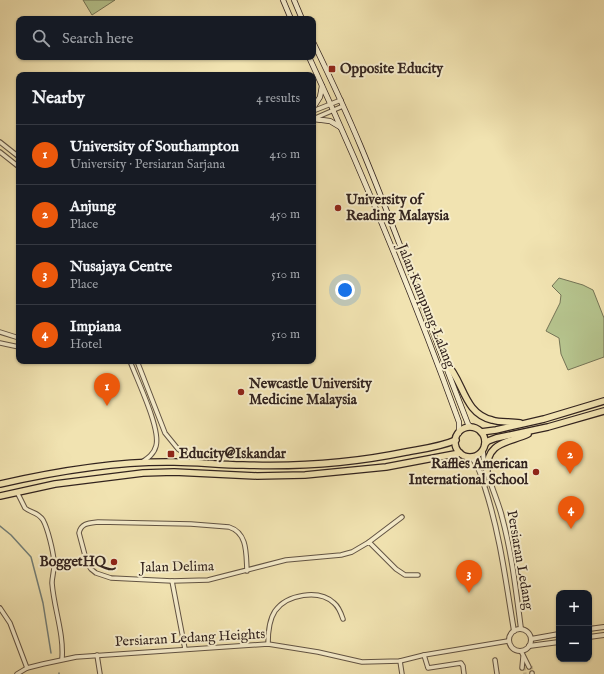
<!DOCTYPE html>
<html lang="en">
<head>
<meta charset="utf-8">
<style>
  :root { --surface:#171b24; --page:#20242c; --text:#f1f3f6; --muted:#9ea1a6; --line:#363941; --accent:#ea580c }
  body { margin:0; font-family:"IM FELL English",serif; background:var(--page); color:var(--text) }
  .controls { position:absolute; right:12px; bottom:12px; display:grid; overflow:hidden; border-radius:8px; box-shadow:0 1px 3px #0004 }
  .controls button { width:36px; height:36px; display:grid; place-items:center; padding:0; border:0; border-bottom:1px solid var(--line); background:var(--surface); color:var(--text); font:20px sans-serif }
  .you { position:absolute; left:345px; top:290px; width:14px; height:14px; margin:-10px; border:3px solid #fff; border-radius:50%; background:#1a73e8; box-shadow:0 0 0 6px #1a73e833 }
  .badge { display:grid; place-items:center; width:26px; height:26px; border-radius:50%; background:var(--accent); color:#fff; font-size:13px; font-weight:700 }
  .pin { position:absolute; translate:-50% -33px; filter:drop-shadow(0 1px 2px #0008) }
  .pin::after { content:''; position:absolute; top:21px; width:14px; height:12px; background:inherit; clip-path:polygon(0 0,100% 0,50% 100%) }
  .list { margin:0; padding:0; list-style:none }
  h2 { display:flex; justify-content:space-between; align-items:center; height:52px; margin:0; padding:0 16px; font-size:17px }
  h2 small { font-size:13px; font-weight:400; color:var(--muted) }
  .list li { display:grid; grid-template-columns:26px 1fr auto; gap:12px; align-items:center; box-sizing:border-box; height:60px; padding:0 16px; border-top:1px solid var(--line) }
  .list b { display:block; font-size:15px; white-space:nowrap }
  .list p { margin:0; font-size:13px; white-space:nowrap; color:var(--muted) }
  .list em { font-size:13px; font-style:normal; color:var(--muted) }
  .icon { flex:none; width:22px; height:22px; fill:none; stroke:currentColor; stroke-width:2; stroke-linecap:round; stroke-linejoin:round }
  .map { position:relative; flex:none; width:604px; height:674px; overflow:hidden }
  .search { position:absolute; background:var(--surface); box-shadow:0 1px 3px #0004; left:16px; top:16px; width:300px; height:44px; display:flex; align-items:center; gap:10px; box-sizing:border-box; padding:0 14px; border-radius:8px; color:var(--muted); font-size:15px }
  .panel { position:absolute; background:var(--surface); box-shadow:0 1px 3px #0004; left:16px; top:72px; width:300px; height:292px; border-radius:8px }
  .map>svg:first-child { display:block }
</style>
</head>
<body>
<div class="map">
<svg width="604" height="674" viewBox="0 0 604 674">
  <rect width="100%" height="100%" fill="#f1e3b1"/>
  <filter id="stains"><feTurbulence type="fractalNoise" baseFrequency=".005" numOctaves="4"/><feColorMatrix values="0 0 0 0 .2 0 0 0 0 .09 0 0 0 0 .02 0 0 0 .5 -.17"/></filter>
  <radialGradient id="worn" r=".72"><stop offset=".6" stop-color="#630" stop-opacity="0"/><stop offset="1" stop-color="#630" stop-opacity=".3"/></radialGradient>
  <!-- green -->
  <g fill="#b6c48e" stroke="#747456">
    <polygon points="83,0 115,0 92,15"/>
    <polygon points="559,278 583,285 593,290 604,318 604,357 568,370 561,354 559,338 546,331 560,303 561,295 552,286"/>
  </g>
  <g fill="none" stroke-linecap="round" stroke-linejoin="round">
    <!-- stream -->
    <g stroke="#737f79" stroke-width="1.5">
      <polyline points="0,526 11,535 31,557 43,603 51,653"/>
      <polyline points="59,673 59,674"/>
    </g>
    <!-- minor-tunnel -->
    <g stroke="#cbbd94" stroke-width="3.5" stroke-dasharray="3.5 2" stroke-linecap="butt">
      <polyline points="531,666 532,673"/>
      <polyline points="524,667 525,674"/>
    </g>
    <!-- minor casing -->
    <g stroke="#625444" stroke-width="5.5">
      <g id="minor">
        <polyline points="313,111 341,100"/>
        <polyline points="313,119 343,106"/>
        <polyline points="0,142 19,157"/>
        <polyline points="0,152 19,167"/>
        <polyline points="0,332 19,338"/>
        <polyline points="0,343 19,347"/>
        <path d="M130,361C137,380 161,429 156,446C154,454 148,458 142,462"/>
        <polyline points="137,361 165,433 178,449 197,462"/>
        <path d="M17,492L25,508C31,513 38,512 43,520C48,529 53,551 54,561C55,569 52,576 52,583C54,609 64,633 62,659"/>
        <polyline points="369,542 402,517"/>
        <path d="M247,571C246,554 248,533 229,527L191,524L98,522C89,523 81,523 79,533L87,563L91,569L96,573L111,578L172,581L208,580L286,560L341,555L352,552L369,542L396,569L405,575H418"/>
        <polyline points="172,581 185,649"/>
        <polyline points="0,608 10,623 27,668"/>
        <path d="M268,644C268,633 269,620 275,611C287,594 319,589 334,603C339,607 341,613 343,619"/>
        <polyline points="521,651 529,667"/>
        <polyline points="97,655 100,674"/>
        <polyline points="424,655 428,668 461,663 463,666 464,674"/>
        <polyline points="495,660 497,674"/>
        <polyline points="400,661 402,674"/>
        <polyline points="522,668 523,657"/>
        <polyline points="17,674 27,668 43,664 76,657 268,644 318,652 362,662 400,661 424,655 508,641"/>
        <polyline points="532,674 532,673"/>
      </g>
    </g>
    <!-- tertiary casing -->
    <g stroke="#625444" stroke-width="6">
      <g id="tertiary">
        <path d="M483,450C482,467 498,499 502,517C512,554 516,591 521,629"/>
        <path d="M471,457C479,465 482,478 485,488C500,534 506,583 514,631"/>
        <circle cx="520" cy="640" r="11"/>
        <polyline points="589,629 604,627"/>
        <polyline points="589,637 604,635"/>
        <polyline points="531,639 559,634"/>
        <polyline points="529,646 559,642"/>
      </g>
    </g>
    <!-- secondary casing -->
    <g stroke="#33241f" stroke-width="6">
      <g id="secondary">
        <polyline points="283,0 291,19"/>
        <polyline points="294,0 302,19"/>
        <path d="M313,42C330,77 346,111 361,147C399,238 432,332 468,424L471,427"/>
        <path d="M309,57C364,176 414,298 459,422V433"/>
        <polyline points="313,108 320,97 322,86"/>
        <polyline points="313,119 330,121 340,127"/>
      </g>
    </g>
    <!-- trunk casing -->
    <g stroke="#33241f" stroke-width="8">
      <g id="trunk">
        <path d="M446,363C464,381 463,413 492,420C501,423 510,421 520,423"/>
        <circle cx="470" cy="442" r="15"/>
        <polyline points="481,432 496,430 544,419 604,401"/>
        <polyline points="485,444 488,441 496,438 548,427 604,411"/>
        <path d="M487,471C486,441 509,443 528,434"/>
        <path d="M0,484C57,471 115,461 174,462C197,462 220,465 243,465C297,467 353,463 406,452C422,449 440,447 456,440"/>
        <polyline points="0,496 55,484 143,473 174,472 257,476 305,475 386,467 460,453"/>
      </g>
    </g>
    <!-- minor -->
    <use href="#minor" stroke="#f6edcc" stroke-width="3.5"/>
    <!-- tertiary -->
    <use href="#tertiary" stroke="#f6edcc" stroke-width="4"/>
    <!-- secondary -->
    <use href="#secondary" stroke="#f6edcc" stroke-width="4.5"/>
    <!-- trunk -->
    <use href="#trunk" stroke="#f1e3b1" stroke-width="5.5"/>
  </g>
  <!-- markers -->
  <g fill="#8f2418" stroke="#f6edcc" stroke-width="1.5">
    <rect x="328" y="65" width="8" height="8" rx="2"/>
    <circle cx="338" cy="208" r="4"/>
    <circle cx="241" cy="392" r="4"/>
    <rect x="167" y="450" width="8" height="8" rx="2"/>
    <circle cx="536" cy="472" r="4"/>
    <circle cx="114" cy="562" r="4"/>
  </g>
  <g text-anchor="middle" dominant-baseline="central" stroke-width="4" stroke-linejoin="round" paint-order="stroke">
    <!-- poi labels -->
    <g font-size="14" font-weight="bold" fill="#33241f" stroke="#f6edcc" text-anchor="start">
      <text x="340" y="69">Opposite Educity</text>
      <text x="346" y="200">University of<tspan x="346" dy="16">Reading Malaysia</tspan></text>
      <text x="249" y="384">Newcastle University<tspan x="249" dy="16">Medicine Malaysia</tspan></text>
      <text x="179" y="454">Educity@Iskandar</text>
      <text x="528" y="464" text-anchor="end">Raffles American<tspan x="528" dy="16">International School</tspan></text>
      <text x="106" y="562" text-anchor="end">BoggetHQ</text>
    </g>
    <!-- street labels -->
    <g font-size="14" fill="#33241f" stroke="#f6edcc">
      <text transform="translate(426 306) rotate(68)">Jalan Kampung Lalang</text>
      <text transform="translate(520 560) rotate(80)">Persiaran Ledang</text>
      <text transform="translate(177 567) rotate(-1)">Jalan Delima</text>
      <text transform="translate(190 638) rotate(-3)">Persiaran Ledang Heights</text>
    </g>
  </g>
  <rect width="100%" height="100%" filter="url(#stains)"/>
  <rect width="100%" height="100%" fill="url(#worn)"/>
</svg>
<div class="controls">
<button>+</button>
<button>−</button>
</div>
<div class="you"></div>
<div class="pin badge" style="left:107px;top:406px">1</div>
<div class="pin badge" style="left:570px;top:474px">2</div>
<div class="pin badge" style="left:469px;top:593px">3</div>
<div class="pin badge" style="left:571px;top:529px">4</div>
<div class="search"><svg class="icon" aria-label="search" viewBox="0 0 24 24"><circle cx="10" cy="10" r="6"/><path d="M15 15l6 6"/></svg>Search here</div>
<section class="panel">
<h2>Nearby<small>4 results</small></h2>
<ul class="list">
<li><span class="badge">1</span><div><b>University of Southampton</b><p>University · Persiaran Sarjana</p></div><em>410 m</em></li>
<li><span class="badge">2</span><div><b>Anjung</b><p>Place</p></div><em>450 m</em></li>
<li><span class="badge">3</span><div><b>Nusajaya Centre</b><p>Place</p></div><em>510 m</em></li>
<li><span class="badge">4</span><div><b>Impiana</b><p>Hotel</p></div><em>510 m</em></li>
</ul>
</section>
</div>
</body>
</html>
